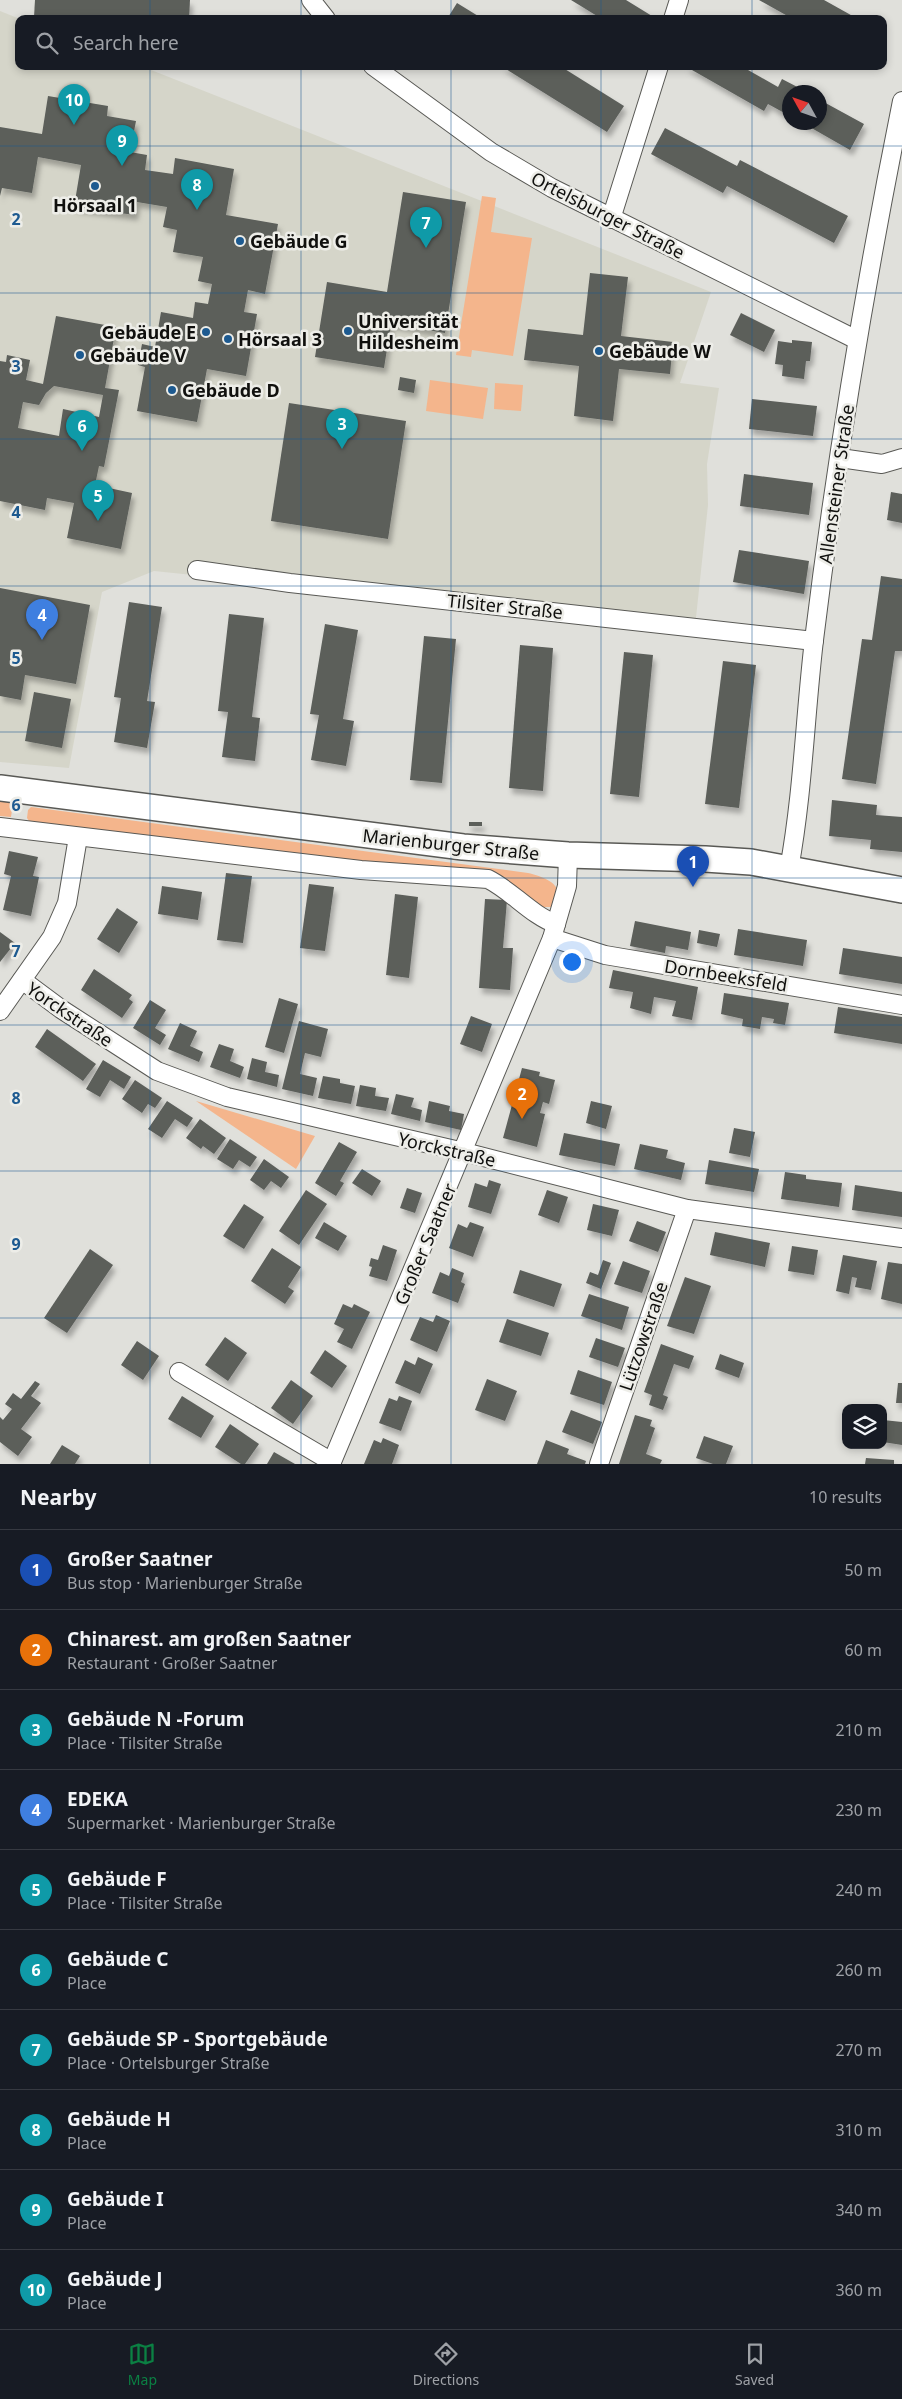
<!DOCTYPE html>
<html lang="en">
<head>
<meta charset="utf-8">
<style>
  :root { --surface:#171b24; --page:#242831; --text:#f1f3f6; --muted:#9ea1a6; --line:#363941; --accent:#0b8043 }
  body { margin:0; font-family:"Noto Sans",sans-serif; background:var(--page); color:var(--text) }
  .controls { position:absolute; right:15px; bottom:15px; display:grid; overflow:hidden; border-radius:10px; box-shadow:0 2px 8px #0003 }
  .controls button { width:45px; height:45px; display:grid; place-items:center; padding:0; border:0; border-bottom:1px solid var(--line); background:var(--surface); color:var(--text); font:25px sans-serif }
  .compass { position:absolute; left:782px; top:85px; width:45px; height:45px; border-radius:50%; background:var(--surface); box-shadow:0 2px 8px #0003; rotate:310deg }
  .you { position:absolute; left:571px; top:961px; width:18px; height:18px; margin:-12px; border:4px solid #fff; border-radius:50%; background:#1a73e8; box-shadow:0 0 0 8px #1a73e833 }
  .badge { display:grid; place-items:center; width:32px; height:32px; border-radius:50%; background:var(--accent); color:#fff; font-size:16px; font-weight:700 }
  .pin { position:absolute; translate:-50% -41px; filter:drop-shadow(0 1px 2px #0008) }
  .pin::after { content:''; position:absolute; top:26px; width:18px; height:15px; background:inherit; clip-path:polygon(0 0,100% 0,50% 100%) }
  .list { margin:0; padding:0; list-style:none }
  h2 { display:flex; justify-content:space-between; align-items:center; height:65px; margin:0; padding:0 20px; font-size:21px }
  h2 small { font-size:16px; font-weight:400; color:var(--muted) }
  .list li { display:grid; grid-template-columns:32px 1fr auto; gap:15px; align-items:center; box-sizing:border-box; height:80px; padding:0 20px; border-top:1px solid var(--line) }
  .list b { display:block; font-size:19px; white-space:nowrap }
  .list p { margin:0; font-size:16px; white-space:nowrap; color:var(--muted) }
  .list em { font-size:16px; font-style:normal; color:var(--muted) }
  .icon { flex:none; width:28px; height:28px; fill:none; stroke:currentColor; stroke-width:2; stroke-linecap:round; stroke-linejoin:round }
  .map { position:relative; flex:none; width:902px; height:1464px; overflow:hidden }
  .search { position:absolute; background:var(--surface); box-shadow:0 2px 8px #0003; left:15px; right:15px; top:15px; height:55px; display:flex; align-items:center; gap:12px; box-sizing:border-box; padding:0 18px; border-radius:10px; color:var(--muted); font-size:19px }
  .sheet { height:865px; background:var(--surface) }
  nav { display:flex; justify-content:space-around; align-items:center; box-sizing:border-box; height:70px; border-top:1px solid var(--line); background:var(--surface); font-size:14px; color:var(--muted) }
  nav a { display:grid; justify-items:center; gap:2px }
  nav .on { color:var(--accent) }
  .map>svg:first-child { display:block }
</style>
</head>
<body>
<div class="map">
<svg width="902" height="1464" viewBox="0 0 902 1464">
  <defs>
    <filter id="shadow"><feDropShadow dx="3" dy="5.5" stdDeviation="2.5" flood-color="#0004"/></filter>
  </defs>
  <rect width="100%" height="100%" fill="#e0e0db"/>
  <!-- built -->
  <polygon fill="#d5d5c9" points="0,11 20,19 19,66 141,66 711,292 680,383 719,388 707,464 708,505 695,627 154,571 102,592 69,768 0,762"/>
  <!-- green -->
  <g fill="#f4b58c">
    <polygon points="482,196 496,198 491,232 532,238 513,356 472,350 471,357 456,355"/>
    <polygon points="430,380 488,388 483,419 426,411"/>
    <polygon points="495,383 523,385 521,411 494,409"/>
    <polygon points="0,801 13,803 11,817 0,816"/>
    <path d="M31,807L528,873C545,877 570,886 551,907H543L516,888L361,864L29,821L27,818L28,810Z"/>
    <polygon points="196,1101 315,1136 296,1169"/>
  </g>
  <!-- building -->
  <g fill="#5b5e5a" fill-rule="evenodd" filter="url(#shadow)">
    <polygon points="35,0 190,0 189,19 34,17"/>
    <polygon points="571,0 626,0 652,16 650,19 602,19"/>
    <polygon points="759,0 824,0 858,19 793,19"/>
    <polygon points="457,3 483,19 447,19"/>
    <polygon points="501,66 560,66 624,106 607,132"/>
    <polygon points="685,66 741,66 778,87 782,79 807,92 790,92 790,116 768,104 764,111"/>
    <polygon points="48,96 108,106 107,116 136,121 130,152 147,155 145,170 173,174 175,158 234,169 226,215 278,224 265,294 248,290 244,312 257,314 246,376 207,369 197,422 137,411 145,367 138,365 142,344 155,347 161,312 193,318 195,302 208,304 212,284 198,281 203,257 173,252 177,230 163,227 167,207 137,202 135,215 74,207 81,165 38,157 32,193 2,188 0,196 0,127 42,134"/>
    <polygon points="820,100 864,124 850,150 801,122 820,122"/>
    <polygon points="665,128 737,166 740,160 848,216 834,243 727,186 723,193 651,154"/>
    <polygon points="403,192 466,202 445,333 391,324 384,368 315,357 327,282 387,292"/>
    <polygon points="590,273 628,277 621,336 673,342 670,374 619,369 613,421 574,416 579,366 524,360 528,329 583,335"/>
    <polygon points="741,313 775,330 764,352 730,335"/>
    <path d="M56,316L116,327L105,388L119,390L104,467L99,466L95,485L132,493L121,549L67,538L74,503L47,498L45,510L0,501V361L6,362L7,355L30,360L26,380L43,384ZM54,386L103,395L99,417L63,409L59,436L18,428L23,402L39,405L46,393Z"/>
    <polygon points="792,340 812,342 810,361 806,361 804,379 782,376 783,365 775,364 778,341 792,343"/>
    <polygon points="400,377 416,380 414,393 398,390"/>
    <polygon points="752,399 817,406 813,436 749,429"/>
    <polygon points="289,403 406,421 388,539 271,521"/>
    <polygon points="744,474 813,483 809,515 740,506"/>
    <polygon points="891,492 902,494 902,523 887,520"/>
    <polygon points="739,550 809,561 804,594 733,582"/>
    <polygon points="881,576 902,579 902,651 895,651 876,784 842,779 862,639 872,640"/>
    <polygon points="0,588 90,605 76,684 25,675 21,700 0,696"/>
    <polygon points="129,602 162,607 147,701 155,702 147,748 114,742 121,698 114,697"/>
    <polygon points="229,614 264,618 252,717 260,718 255,761 222,757 228,712 218,711"/>
    <polygon points="325,624 358,630 343,719 354,721 346,766 311,760 319,715 310,714"/>
    <polygon points="424,636 456,639 442,783 410,780"/>
    <polygon points="520,645 553,648 543,791 509,788"/>
    <polygon points="624,652 653,655 639,797 610,794"/>
    <polygon points="723,661 756,665 739,808 705,804"/>
    <polygon points="34,692 71,699 62,748 25,741"/>
    <polygon points="832,800 877,805 876,815 902,817 902,852 870,849 871,840 829,836"/>
    <rect x="469" y="822" width="13" height="4"/>
    <polygon points="9,851 38,857 33,876 39,877 31,916 3,910 11,876 4,874"/>
    <polygon points="226,873 252,876 243,943 217,940"/>
    <polygon points="309,884 334,887 325,951 300,948"/>
    <polygon points="162,886 202,892 198,920 158,914"/>
    <polygon points="395,894 418,897 409,978 386,975"/>
    <polygon points="485,899 507,900 503,948 513,948 510,990 479,988"/>
    <polygon points="117,908 138,922 119,953 97,939"/>
    <polygon points="635,921 691,932 688,950 666,946 665,953 630,946"/>
    <polygon points="738,929 807,940 803,966 734,955"/>
    <polygon points="699,930 720,934 717,947 697,943"/>
    <polygon points="0,932 15,943 0,962"/>
    <polygon points="843,948 902,957 902,984 839,974"/>
    <polygon points="94,969 132,995 129,999 133,1002 122,1018 81,990"/>
    <polygon points="613,970 698,987 692,1020 672,1016 676,1001 654,997 651,1014 630,1008 633,992 609,988"/>
    <polygon points="724,993 789,1003 785,1025 773,1023 774,1019 762,1017 760,1029 742,1026 743,1019 721,1014"/>
    <polygon points="279,998 298,1004 284,1053 265,1047"/>
    <polygon points="150,1000 166,1010 155,1028 166,1035 160,1045 133,1028"/>
    <polygon points="838,1007 902,1017 902,1044 834,1033"/>
    <polygon points="471,1016 492,1024 482,1052 460,1044"/>
    <polygon points="299,1021 328,1029 321,1057 305,1053 300,1074 317,1078 313,1096 282,1089"/>
    <polygon points="180,1023 197,1031 190,1046 203,1052 199,1062 168,1049"/>
    <polygon points="47,1029 96,1064 83,1081 35,1047"/>
    <polygon points="219,1044 234,1049 230,1061 244,1067 240,1078 210,1067"/>
    <polygon points="252,1058 267,1062 265,1072 279,1075 277,1087 247,1079"/>
    <polygon points="103,1060 131,1077 124,1089 110,1080 100,1097 86,1089"/>
    <polygon points="522,1068 540,1072 539,1076 555,1080 549,1104 543,1102 540,1113 545,1114 537,1147 503,1138"/>
    <polygon points="323,1076 340,1079 340,1083 355,1086 351,1104 318,1098"/>
    <polygon points="135,1080 162,1098 155,1108 148,1104 142,1113 122,1099"/>
    <polygon points="360,1085 376,1088 375,1096 389,1098 386,1111 356,1106"/>
    <polygon points="396,1094 414,1098 411,1107 422,1110 420,1121 391,1114"/>
    <polygon points="167,1101 193,1118 187,1127 175,1119 162,1138 148,1129"/>
    <polygon points="429,1101 450,1106 449,1111 464,1114 461,1130 425,1122"/>
    <polygon points="591,1101 612,1106 606,1129 586,1123"/>
    <polygon points="200,1119 226,1138 214,1154 203,1146 201,1149 186,1138"/>
    <polygon points="734,1128 755,1132 750,1157 729,1153"/>
    <polygon points="564,1133 620,1144 615,1166 559,1155"/>
    <polygon points="230,1139 257,1157 250,1167 239,1160 233,1169 217,1159"/>
    <polygon points="339,1142 357,1152 340,1181 344,1183 336,1196 315,1183"/>
    <polygon points="640,1144 668,1150 666,1158 685,1163 681,1180 634,1169"/>
    <polygon points="264,1159 289,1177 281,1188 271,1181 264,1190 250,1180"/>
    <polygon points="709,1160 759,1169 754,1192 705,1184"/>
    <polygon points="362,1169 381,1181 372,1196 352,1183"/>
    <polygon points="785,1172 806,1175 806,1179 842,1183 839,1207 781,1199"/>
    <polygon points="489,1180 501,1184 491,1214 468,1207 475,1183 487,1187"/>
    <polygon points="855,1185 902,1192 902,1217 852,1210"/>
    <polygon points="407,1188 422,1193 415,1213 400,1208"/>
    <polygon points="306,1190 327,1204 299,1245 279,1231"/>
    <polygon points="547,1190 568,1197 559,1223 538,1215"/>
    <polygon points="244,1204 264,1217 244,1249 223,1236"/>
    <polygon points="593,1204 619,1210 612,1236 587,1230"/>
    <polygon points="637,1221 666,1232 658,1252 629,1241"/>
    <polygon points="324,1222 347,1236 338,1251 315,1238"/>
    <polygon points="470,1222 484,1227 473,1257 449,1248 458,1224 467,1228"/>
    <polygon points="715,1232 770,1243 765,1267 710,1255"/>
    <polygon points="383,1245 397,1250 387,1281 369,1276 372,1267 369,1266 371,1258 378,1260"/>
    <polygon points="792,1246 818,1250 814,1275 788,1271"/>
    <polygon points="272,1248 301,1267 288,1287 294,1291 285,1304 251,1281"/>
    <polygon points="90,1249 113,1265 67,1333 44,1318"/>
    <polygon points="843,1255 877,1261 871,1290 855,1287 857,1278 852,1277 849,1294 836,1291"/>
    <polygon points="603,1260 611,1263 601,1289 586,1283 590,1272 598,1275"/>
    <polygon points="623,1261 650,1271 642,1293 614,1284"/>
    <polygon points="888,1262 902,1264 902,1304 881,1299"/>
    <polygon points="452,1268 464,1273 461,1282 465,1284 458,1303 432,1293 440,1272 449,1276"/>
    <polygon points="520,1270 562,1284 554,1307 513,1293"/>
    <polygon points="685,1277 711,1286 694,1334 667,1326"/>
    <polygon points="589,1294 629,1307 622,1330 581,1316"/>
    <polygon points="343,1304 352,1308 354,1304 370,1312 352,1349 337,1342 344,1329 334,1324"/>
    <polygon points="436,1315 450,1321 437,1352 410,1340 420,1317 433,1322"/>
    <polygon points="507,1319 549,1333 541,1356 499,1342"/>
    <polygon points="225,1337 247,1353 228,1381 205,1365"/>
    <polygon points="596,1338 625,1348 618,1367 589,1357"/>
    <polygon points="137,1341 159,1356 143,1380 121,1365"/>
    <polygon points="661,1344 694,1356 689,1369 674,1364 663,1395 668,1397 663,1410 649,1405 652,1395 644,1392"/>
    <polygon points="325,1350 347,1366 332,1388 310,1373"/>
    <polygon points="720,1354 744,1363 739,1378 715,1369"/>
    <polygon points="418,1357 433,1364 420,1394 395,1383 405,1360 415,1365"/>
    <polygon points="578,1370 612,1382 604,1405 570,1394"/>
    <polygon points="487,1379 517,1391 505,1421 475,1410"/>
    <polygon points="291,1380 313,1396 293,1424 271,1408"/>
    <polygon points="35,1381 40,1384 31,1396 41,1403 21,1429 32,1437 18,1456 0,1442 0,1417 3,1420 12,1409 5,1404 13,1393 21,1399"/>
    <polygon points="898,1383 902,1383 902,1403 896,1403"/>
    <polygon points="182,1396 214,1416 201,1438 168,1419"/>
    <polygon points="399,1396 412,1401 401,1431 379,1423 389,1398 397,1401"/>
    <polygon points="571,1410 602,1422 593,1444 562,1432"/>
    <polygon points="635,1415 652,1420 650,1426 655,1428 646,1454 662,1460 660,1464 619,1464"/>
    <polygon points="883,1420 902,1422 902,1445 883,1442"/>
    <polygon points="230,1424 259,1444 245,1464 241,1464 215,1447"/>
    <polygon points="704,1436 733,1446 726,1464 713,1464 696,1458"/>
    <polygon points="383,1438 399,1445 392,1464 364,1464 374,1440 381,1443"/>
    <polygon points="546,1440 569,1449 567,1454 586,1461 585,1464 537,1464"/>
    <polygon points="62,1445 80,1456 75,1464 50,1464"/>
    <polygon points="274,1452 295,1464 267,1464"/>
    <polygon points="866,1458 894,1460 894,1464 865,1464"/>
  </g>
  <g fill="none" stroke-linecap="round" stroke-linejoin="round">
    <!-- minor casing -->
    <g stroke="#595955" stroke-width="20">
      <g id="minor">
        <polyline points="311,0 326,19"/>
        <polyline points="673,19 679,0"/>
        <polyline points="373,66 491,152 552,188 857,340"/>
        <polyline points="611,219 659,66"/>
        <polyline points="840,458 882,464 902,458"/>
        <polyline points="197,570 290,583 814,641"/>
        <path d="M0,827L361,870L488,879C512,891 531,915 556,924"/>
        <path d="M789,869C803,793 805,716 814,640C836,459 866,280 902,101"/>
        <polyline points="552,938 605,955 902,1005"/>
        <polyline points="22,980 61,1009 157,1071 227,1097 464,1152 687,1209 902,1238"/>
        <polyline points="0,1011 52,937 67,903 78,837"/>
        <polyline points="179,1372 332,1462"/>
        <polyline points="331,1464 552,938 567,886 568,855"/>
        <polyline points="599,1464 687,1209"/>
      </g>
    </g>
    <!-- secondary casing -->
    <g stroke="#595955" stroke-width="28">
      <polyline id="secondary" points="0,788 463,847 568,855 705,859 751,862 902,890"/>
    </g>
    <!-- minor -->
    <use href="#minor" stroke="#fff" stroke-width="18"/>
    <!-- secondary -->
    <use href="#secondary" stroke="#fff" stroke-width="25"/>
  </g>
  <!-- grid -->
  <path fill="none" stroke="#1d5a90" stroke-width="1" stroke-opacity="0.55" d="M150,0V19M301,0V19M451,0V19M601,0V19M752,0V19M150,66V1464M301,66V1464M451,66V1464M601,66V1464M752,66V1464M0,146H902M0,293H902M0,439H902M0,586H902M0,732H902M0,878H902M0,1025H902M0,1171H902M0,1318H902"/>
  <!-- markers -->
  <g fill="#1d5a90" stroke="#edede8" stroke-width="2">
    <circle cx="95" cy="186" r="5"/>
    <circle cx="240" cy="241" r="5"/>
    <circle cx="348" cy="331" r="5"/>
    <circle cx="206" cy="332" r="5"/>
    <circle cx="228" cy="339" r="5"/>
    <circle cx="599" cy="351" r="5"/>
    <circle cx="80" cy="355" r="5"/>
    <circle cx="172" cy="390" r="5"/>
  </g>
  <g text-anchor="middle" dominant-baseline="central" stroke-width="5" stroke-linejoin="round" paint-order="stroke">
    <!-- poi labels -->
    <g font-size="18" font-weight="bold" fill="#10100e" stroke="#edede8" text-anchor="start">
      <text x="95" y="205" text-anchor="middle">Hörsaal 1</text>
      <text x="250" y="241">Gebäude G</text>
      <text x="358" y="321">Universität<tspan x="358" dy="21">Hildesheim</tspan></text>
      <text x="196" y="332" text-anchor="end">Gebäude E</text>
      <text x="238" y="339">Hörsaal 3</text>
      <text x="609" y="351">Gebäude W</text>
      <text x="90" y="355">Gebäude V</text>
      <text x="182" y="390">Gebäude D</text>
    </g>
    <!-- street labels -->
    <g font-size="18" fill="#10100e" stroke="#edede8">
      <text transform="translate(608 215) rotate(27)">Ortelsburger Straße</text>
      <text transform="translate(836 484) rotate(-82)">Allensteiner Straße</text>
      <text transform="translate(505 606) rotate(6)">Tilsiter Straße</text>
      <text transform="translate(451 844) rotate(6)">Marienburger Straße</text>
      <text transform="translate(726 975) rotate(9)">Dornbeeksfeld</text>
      <text transform="translate(70 1014) rotate(34)">Yorckstraße</text>
      <text transform="translate(447 1149) rotate(13)">Yorckstraße</text>
      <text transform="translate(425 1244) rotate(-67)">Großer Saatner</text>
      <text transform="translate(643 1336) rotate(-71)">Lützowstraße</text>
    </g>
  </g>
  <g font-size="16" text-anchor="middle" font-weight="bold" fill="#1d5a90" stroke="#edede8" stroke-width="5" stroke-linejoin="round" paint-order="stroke">
    <text x="16" y="225">2</text>
    <text x="16" y="372">3</text>
    <text x="16" y="518">4</text>
    <text x="16" y="664">5</text>
    <text x="16" y="811">6</text>
    <text x="16" y="957">7</text>
    <text x="16" y="1104">8</text>
    <text x="16" y="1250">9</text>
  </g>
</svg>
<div class="controls">
<button><svg class="icon" aria-label="layers" viewBox="0 0 24 24"><path d="M12 4l9 5-9 5-9-5zM3 14l9 5 9-5"/></svg></button>
</div>
<svg class="compass" viewBox="-18 -18 36 36"><path d="M0-13l5 13h-10z" fill="#e53935"/><path d="M0 13l5-13h-10z" fill="#9ea1a6"/></svg>
<div class="you"></div>
<div class="pin badge" style="left:693px;top:887px;background:#1a4fb4">1</div>
<div class="pin badge" style="left:522px;top:1119px;background:#e8710a">2</div>
<div class="pin badge" style="left:342px;top:449px;background:#0f9aa8">3</div>
<div class="pin badge" style="left:42px;top:640px;background:#3f7fe0">4</div>
<div class="pin badge" style="left:98px;top:521px;background:#0f9aa8">5</div>
<div class="pin badge" style="left:82px;top:451px;background:#0f9aa8">6</div>
<div class="pin badge" style="left:426px;top:248px;background:#0f9aa8">7</div>
<div class="pin badge" style="left:197px;top:210px;background:#0f9aa8">8</div>
<div class="pin badge" style="left:122px;top:166px;background:#0f9aa8">9</div>
<div class="pin badge" style="left:74px;top:125px;background:#0f9aa8">10</div>
<div class="search"><svg class="icon" aria-label="search" viewBox="0 0 24 24"><circle cx="10" cy="10" r="6"/><path d="M15 15l6 6"/></svg>Search here</div>
</div>
<section class="sheet">
<h2>Nearby<small>10 results</small></h2>
<ul class="list">
<li><span class="badge" style="background:#1a4fb4">1</span><div><b>Großer Saatner</b><p>Bus stop · Marienburger Straße</p></div><em>50 m</em></li>
<li><span class="badge" style="background:#e8710a">2</span><div><b>Chinarest. am großen Saatner</b><p>Restaurant · Großer Saatner</p></div><em>60 m</em></li>
<li><span class="badge" style="background:#0f9aa8">3</span><div><b>Gebäude N -Forum</b><p>Place · Tilsiter Straße</p></div><em>210 m</em></li>
<li><span class="badge" style="background:#3f7fe0">4</span><div><b>EDEKA</b><p>Supermarket · Marienburger Straße</p></div><em>230 m</em></li>
<li><span class="badge" style="background:#0f9aa8">5</span><div><b>Gebäude F</b><p>Place · Tilsiter Straße</p></div><em>240 m</em></li>
<li><span class="badge" style="background:#0f9aa8">6</span><div><b>Gebäude C</b><p>Place</p></div><em>260 m</em></li>
<li><span class="badge" style="background:#0f9aa8">7</span><div><b>Gebäude SP - Sportgebäude</b><p>Place · Ortelsburger Straße</p></div><em>270 m</em></li>
<li><span class="badge" style="background:#0f9aa8">8</span><div><b>Gebäude H</b><p>Place</p></div><em>310 m</em></li>
<li><span class="badge" style="background:#0f9aa8">9</span><div><b>Gebäude I</b><p>Place</p></div><em>340 m</em></li>
<li><span class="badge" style="background:#0f9aa8">10</span><div><b>Gebäude J</b><p>Place</p></div><em>360 m</em></li>
</ul>
</section>
<nav>
<a class="on"><svg class="icon" aria-label="map" viewBox="0 0 24 24"><path d="M3 6l6-2 6 2 6-2v14l-6 2-6-2-6 2zM9 4v14M15 6v14"/></svg>Map</a>
<a><svg class="icon" aria-label="directions" viewBox="0 0 24 24"><path d="M12 3l9 9-9 9-9-9zM9 14v-3h6M13 9l2 2-2 2"/></svg>Directions</a>
<a><svg class="icon" aria-label="saved" viewBox="0 0 24 24"><path d="M7 4h10v16l-5-4-5 4z"/></svg>Saved</a>
</nav>
</body>
</html>
